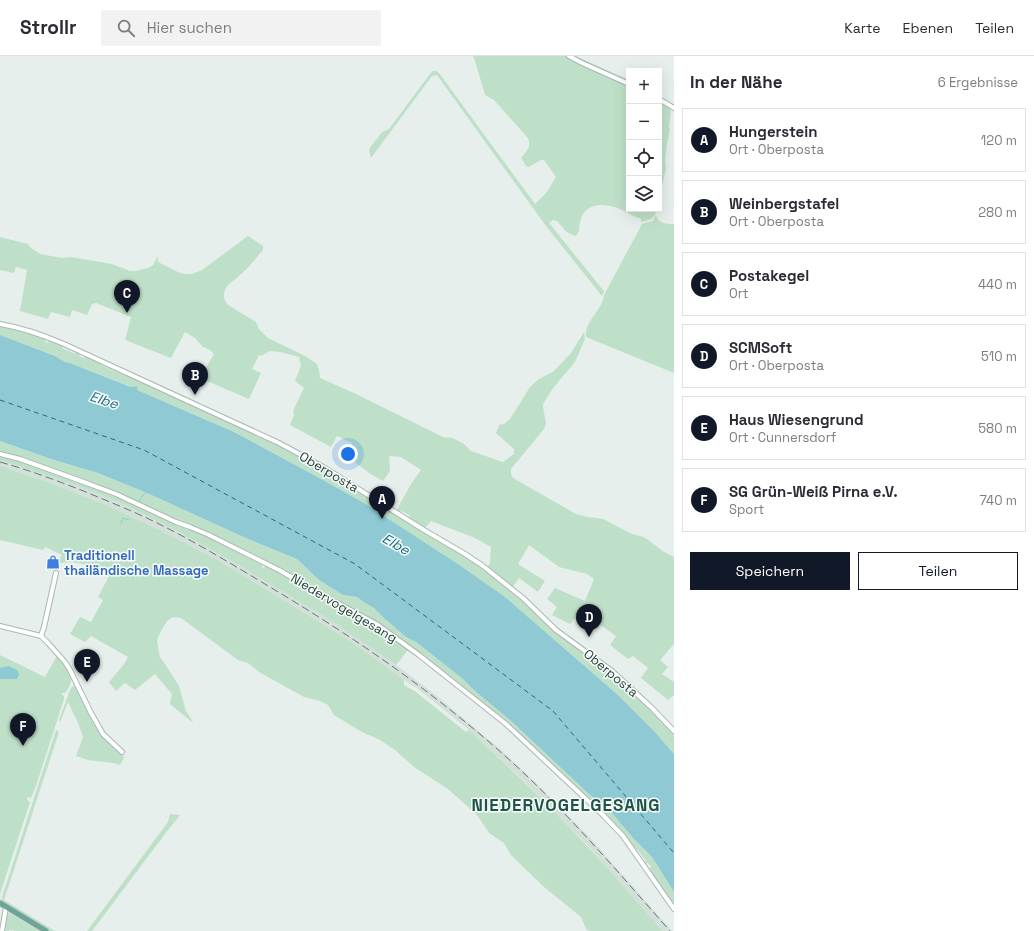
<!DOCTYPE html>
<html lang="de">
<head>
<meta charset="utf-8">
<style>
  :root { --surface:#fff; --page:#f2f2f3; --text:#2b2b33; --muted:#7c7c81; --line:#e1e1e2; --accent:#111827 }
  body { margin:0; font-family:"Space Grotesk",sans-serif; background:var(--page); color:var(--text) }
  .controls { position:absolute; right:12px; top:12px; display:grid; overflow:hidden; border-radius:0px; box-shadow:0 4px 16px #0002 }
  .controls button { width:36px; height:36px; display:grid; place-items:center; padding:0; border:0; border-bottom:1px solid var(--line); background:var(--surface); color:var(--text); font:20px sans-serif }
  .you { position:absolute; left:348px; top:398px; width:14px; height:14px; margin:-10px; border:3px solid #fff; border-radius:50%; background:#1a73e8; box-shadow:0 0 0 6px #1a73e833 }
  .badge { display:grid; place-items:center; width:26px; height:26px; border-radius:50%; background:var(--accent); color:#fff; font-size:13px; font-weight:700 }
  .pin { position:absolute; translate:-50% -33px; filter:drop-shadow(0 1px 2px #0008) }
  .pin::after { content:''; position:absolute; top:21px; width:14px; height:12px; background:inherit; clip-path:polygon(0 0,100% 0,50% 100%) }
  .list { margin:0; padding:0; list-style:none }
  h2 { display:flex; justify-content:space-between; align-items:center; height:52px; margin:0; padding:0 16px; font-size:17px }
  h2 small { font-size:13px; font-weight:400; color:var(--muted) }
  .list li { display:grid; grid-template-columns:26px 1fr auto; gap:12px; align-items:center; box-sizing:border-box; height:64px; margin:0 8px 8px; padding:0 8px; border:1px solid var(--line); border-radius:0px }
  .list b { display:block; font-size:15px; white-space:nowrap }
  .list p { margin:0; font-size:13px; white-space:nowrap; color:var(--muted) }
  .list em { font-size:13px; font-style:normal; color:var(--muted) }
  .actions { display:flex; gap:8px; padding:12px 16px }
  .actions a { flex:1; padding:9px 0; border:1px solid var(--accent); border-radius:0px; text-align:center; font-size:14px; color:var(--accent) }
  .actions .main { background:var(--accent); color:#fff }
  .icon { flex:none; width:22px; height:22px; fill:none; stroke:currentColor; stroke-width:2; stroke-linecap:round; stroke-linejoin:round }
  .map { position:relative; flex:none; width:674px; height:875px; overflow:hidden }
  header { display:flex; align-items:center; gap:24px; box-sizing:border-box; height:56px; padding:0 20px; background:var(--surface); border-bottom:1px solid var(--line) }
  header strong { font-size:19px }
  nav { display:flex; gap:22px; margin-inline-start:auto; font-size:14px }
  .search { width:280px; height:36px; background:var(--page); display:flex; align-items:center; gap:10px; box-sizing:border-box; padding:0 14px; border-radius:0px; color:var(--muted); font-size:15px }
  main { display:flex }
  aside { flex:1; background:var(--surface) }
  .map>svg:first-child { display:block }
</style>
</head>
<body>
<header>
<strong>Strollr</strong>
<div class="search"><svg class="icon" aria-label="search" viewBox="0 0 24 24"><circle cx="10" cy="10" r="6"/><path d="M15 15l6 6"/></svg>Hier suchen</div>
<nav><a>Karte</a><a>Ebenen</a><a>Teilen</a></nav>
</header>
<main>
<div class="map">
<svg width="674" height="875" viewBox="0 0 674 875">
  <rect width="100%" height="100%" fill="#e6efeb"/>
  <!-- built -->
  <polygon fill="#d4dfda" points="0,404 46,419 86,433 125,449 177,475 237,508 333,566 396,609 437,640 471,669 499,692 537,728 592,784 672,875 662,875 620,826 588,790 524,725 495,698 469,674 418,633 404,624 369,598 331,573 216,503 160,474 104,448 45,425 0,410"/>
  <!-- green -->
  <g fill="#bfe0c8">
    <path d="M473,0H566L581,8L618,25L623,28L629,29V153H657C654,163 652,163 641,166V163C632,160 624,154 615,151C593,145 580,152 579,175L576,180C563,176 565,173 557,165L553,164L549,167L604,235L602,240L546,170L437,19L432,20L371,102L369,93L382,76L389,73L430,18L433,15H436L439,17L535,148L547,136L556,121L544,104H541L529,111L526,110L521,102C526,96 532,91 528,82L494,44L485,39L475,5Z"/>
    <polygon points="573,0 576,0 629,24 629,25"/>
    <path d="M659,45C662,47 669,49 670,52C672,54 669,69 669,72L670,73L667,88L665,103L666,113L659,143Z"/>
    <path d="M656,159C658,168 667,168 674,168V317L586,281C584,265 603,254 604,239L642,168L653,165Z"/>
    <path d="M248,180L263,190V194C255,203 248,213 239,220C234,225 228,227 225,234C223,240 224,244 228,249L256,266L259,273L268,282L307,301L317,308L319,314L320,322L356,338L443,381L453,382L464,388L471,395L503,406L514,398V393L496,377L499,369L504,368L510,363L530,331L539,323L554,315L571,297L584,276L585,283L575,306L553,332L543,348V351L546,367L544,373L511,413V418L513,422L576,458L588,461L603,463L632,478L644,481L664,496L674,501V588L660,604L668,611L662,618L674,626V639L668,644L641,622L648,612L633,600L628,603L610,589L616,580L592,563L587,570L575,562L570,568L552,559L557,551L547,543L555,532L585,545L594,523L587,518L559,511L529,489L518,508L545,525L538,536L519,522L512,532L487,512L490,507L491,491L475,482L431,465L424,473L410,464L409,459L402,455L398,457L396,455L411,428L421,414L401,401L389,400L390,415L383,425L369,417L347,400L352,387L337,380L331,391L290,369L294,359L293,355L304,332L295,325L301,310L299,301L280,296L270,295L261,300L259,299L252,313L261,317L249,343L200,322L214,298L210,294L203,291L195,282L185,276L171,302L125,284L131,261L96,247L92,248L87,259L72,254L70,261L51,256L48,263L20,255L27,214L16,211L14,217L0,214V181L28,188L30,191L40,198L62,202L71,201L112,208L130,215H136L148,212L153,209L158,200V206L178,216L184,218H192L202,214Z"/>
    <polygon points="0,269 17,272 46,282 45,285 48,287 49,283 63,289 62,292 76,298 77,295 80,297 79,300 84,302 86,299 102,306 101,309 126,320 127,319 291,395 310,407 360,435 431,481 463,499 483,512 523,543 538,558 610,616 615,620 612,624 619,630 623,627 651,653 674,676 674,698 654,675 619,640 505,541 458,508 364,447 323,424 234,376 137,334 137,330 132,331 70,307 65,306 55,300 0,279"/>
    <polygon points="0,385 54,404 98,417 147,437 248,483 297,503 319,524 343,539 357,541 374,552 384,562 406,581 416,586 463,623 475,635 511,665 590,739 606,750 633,782 652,801 674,836 674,851 649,813 651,811 648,807 645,808 644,807 646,805 640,797 633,790 632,791 614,767 603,757 602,755 591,745 539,697 454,625 454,623 389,575 253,498 210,478 176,465 116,437 0,396"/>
    <polygon points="0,399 19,405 115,439 211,482 260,507 263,508 262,511 263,512 266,510 278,515 338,550 340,553 349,556 378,571 408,594 396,609 333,566 237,508 177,475 125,449 86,433 46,419 0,404"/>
    <path d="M0,410L45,425L104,448L160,474L216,503L331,573L369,598L404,624V629L416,636L466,676L469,674C510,712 550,750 588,791C614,818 638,847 662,875H589L586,873L581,861L544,831L511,799L504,787L489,777L477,759L448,733L414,711L395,694L380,684L360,675L334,659L328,649L320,645L304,641L259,616L248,607L238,604L181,562L173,561L167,565L161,575L157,584L159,596L160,601L165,608L179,630L186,655L193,666H192L170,648L172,638L155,618L135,634L125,627L116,635L109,626L124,608L128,601L91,580L85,586L70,578L80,561L91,566L103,544L98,541L109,520C92,511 80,504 60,507V502L62,499L45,491L43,494L0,484Z"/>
    <path d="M0,599L45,621L57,600L64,608L72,620C71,626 69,633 65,637H62V639L64,640V643L36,730L31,742L28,741L27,744L30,746L0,838Z"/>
    <path d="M73,630H76L78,632C85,647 90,664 100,677C107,686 120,691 124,702L120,709L114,707L88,704L76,700L83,681L78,667L68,646L60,666L59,664L70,634Z"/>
    <polygon points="56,674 59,676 4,844 55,875 49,875 2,845 2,841"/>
    <polygon points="170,758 180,759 168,774 92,875 87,875 168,766"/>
    <polygon points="9,857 39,875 17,875 9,874 9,875 4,875 6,860"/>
  </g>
  <!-- water -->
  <g fill="#8ec9d4">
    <polygon points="0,279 55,300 65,306 70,307 131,331 137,330 137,334 234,376 323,424 364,447 458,508 505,541 619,640 654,675 674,698 674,836 652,801 633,782 606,750 590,739 511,665 475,635 463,623 416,586 406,581 384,562 374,552 364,546 357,541 343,539 319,524 297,503 248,483 147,437 98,417 54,404 0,385"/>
    <polygon points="9,610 18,615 19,619 17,623 0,623 0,612"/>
  </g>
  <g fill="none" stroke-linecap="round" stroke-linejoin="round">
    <!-- stream -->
    <g stroke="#8ec9d4" stroke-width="1">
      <polyline points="139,446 143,439 147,436"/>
      <polyline points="121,467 123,462 129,464"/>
    </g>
    <!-- ferry -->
    <polyline stroke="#1c6f80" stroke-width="1" stroke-dasharray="5 4" stroke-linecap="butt" points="0,344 144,394 355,508 553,655 674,797"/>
    <!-- minor casing -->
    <g stroke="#a8b8b2" stroke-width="6">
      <g id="minor">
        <polyline points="569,0 582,7 629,28"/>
        <polyline points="659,43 674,52"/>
        <path d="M0,268C23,272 43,279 64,288L279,387L325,412L424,474L465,498L483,510L523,542L556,574L612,615L652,652L674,675"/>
        <polyline points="0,398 20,403 81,425 116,438 176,466 190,471 209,479 279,514 326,541 378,569 419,599 506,668 603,759 623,780 674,853"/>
        <polyline points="0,570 41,580 48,587 65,606 70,614 91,657 103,678 122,696"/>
        <polyline points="41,580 44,571 56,517"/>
        <polyline points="2,875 6,851"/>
      </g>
    </g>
    <!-- major casing -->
    <g stroke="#c2cac8" stroke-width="7">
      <polyline id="major" points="0,847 46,875"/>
    </g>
    <!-- minor -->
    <use href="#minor" stroke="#fff" stroke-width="4"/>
    <!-- major -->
    <use href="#major" stroke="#6aa596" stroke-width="5"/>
    <!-- rail -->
    <path stroke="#5f7d75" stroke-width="1" stroke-dasharray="8 4" stroke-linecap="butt" d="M0,406C29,414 58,425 86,436C112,447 138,457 163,470C201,489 238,512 275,534C365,588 452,649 529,722C579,770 624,823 670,875"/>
  </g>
  <!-- icons -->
  <defs>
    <g id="shop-bare" transform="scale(1.08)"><path d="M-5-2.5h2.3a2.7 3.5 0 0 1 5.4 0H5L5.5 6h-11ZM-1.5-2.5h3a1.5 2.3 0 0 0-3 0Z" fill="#3f7fe0" stroke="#f7fbf9" stroke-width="2.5" paint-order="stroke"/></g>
  </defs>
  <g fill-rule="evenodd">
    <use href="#shop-bare" x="53" y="506"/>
  </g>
  <g text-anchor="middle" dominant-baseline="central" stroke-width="3" stroke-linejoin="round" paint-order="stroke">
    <!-- street labels -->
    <g font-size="13" fill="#24423a" stroke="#f7fbf9">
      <text transform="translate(329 416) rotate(31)">Oberposta</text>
      <text transform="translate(344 552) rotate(31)">Niedervogelgesang</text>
      <text transform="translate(611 617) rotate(40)">Oberposta</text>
    </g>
    <!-- shop labels -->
    <g font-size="13" font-weight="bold" fill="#366cbe" stroke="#f7fbf9" text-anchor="start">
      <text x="64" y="499">Traditionell<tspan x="64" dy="15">thailändische Massage</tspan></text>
    </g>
    <!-- water labels -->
    <g font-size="14" font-style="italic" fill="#1c6f80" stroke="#f7fbf9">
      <text transform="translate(104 344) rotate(18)">Elbe</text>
      <text transform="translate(396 488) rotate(30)">Elbe</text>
    </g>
    <!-- district labels -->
    <g font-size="17" font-weight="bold" letter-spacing="1" fill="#1f5548" stroke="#f7fbf9">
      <text x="566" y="749">NIEDERVOGELGESANG</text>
    </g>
  </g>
</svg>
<div class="controls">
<button>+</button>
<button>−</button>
<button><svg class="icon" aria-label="locate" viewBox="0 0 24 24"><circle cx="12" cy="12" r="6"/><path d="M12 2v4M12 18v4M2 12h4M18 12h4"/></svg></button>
<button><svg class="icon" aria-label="layers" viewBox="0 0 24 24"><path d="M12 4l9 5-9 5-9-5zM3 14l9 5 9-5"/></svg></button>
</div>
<div class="you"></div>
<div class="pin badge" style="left:382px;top:463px">A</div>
<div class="pin badge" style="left:195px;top:339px">B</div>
<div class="pin badge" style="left:127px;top:257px">C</div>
<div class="pin badge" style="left:589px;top:581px">D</div>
<div class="pin badge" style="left:87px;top:626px">E</div>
<div class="pin badge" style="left:23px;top:690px">F</div>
</div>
<aside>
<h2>In der Nähe<small>6 Ergebnisse</small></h2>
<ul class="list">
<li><span class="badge">A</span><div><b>Hungerstein</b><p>Ort · Oberposta</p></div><em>120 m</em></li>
<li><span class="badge">B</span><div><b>Weinbergstafel</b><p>Ort · Oberposta</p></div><em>280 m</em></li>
<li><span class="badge">C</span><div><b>Postakegel</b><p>Ort</p></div><em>440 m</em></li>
<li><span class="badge">D</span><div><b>SCMSoft</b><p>Ort · Oberposta</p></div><em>510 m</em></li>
<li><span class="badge">E</span><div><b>Haus Wiesengrund</b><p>Ort · Cunnersdorf</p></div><em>580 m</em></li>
<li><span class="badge">F</span><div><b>SG Grün-Weiß Pirna e.V.</b><p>Sport</p></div><em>740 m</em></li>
</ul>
<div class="actions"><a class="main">Speichern</a><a>Teilen</a></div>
</aside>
</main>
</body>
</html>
